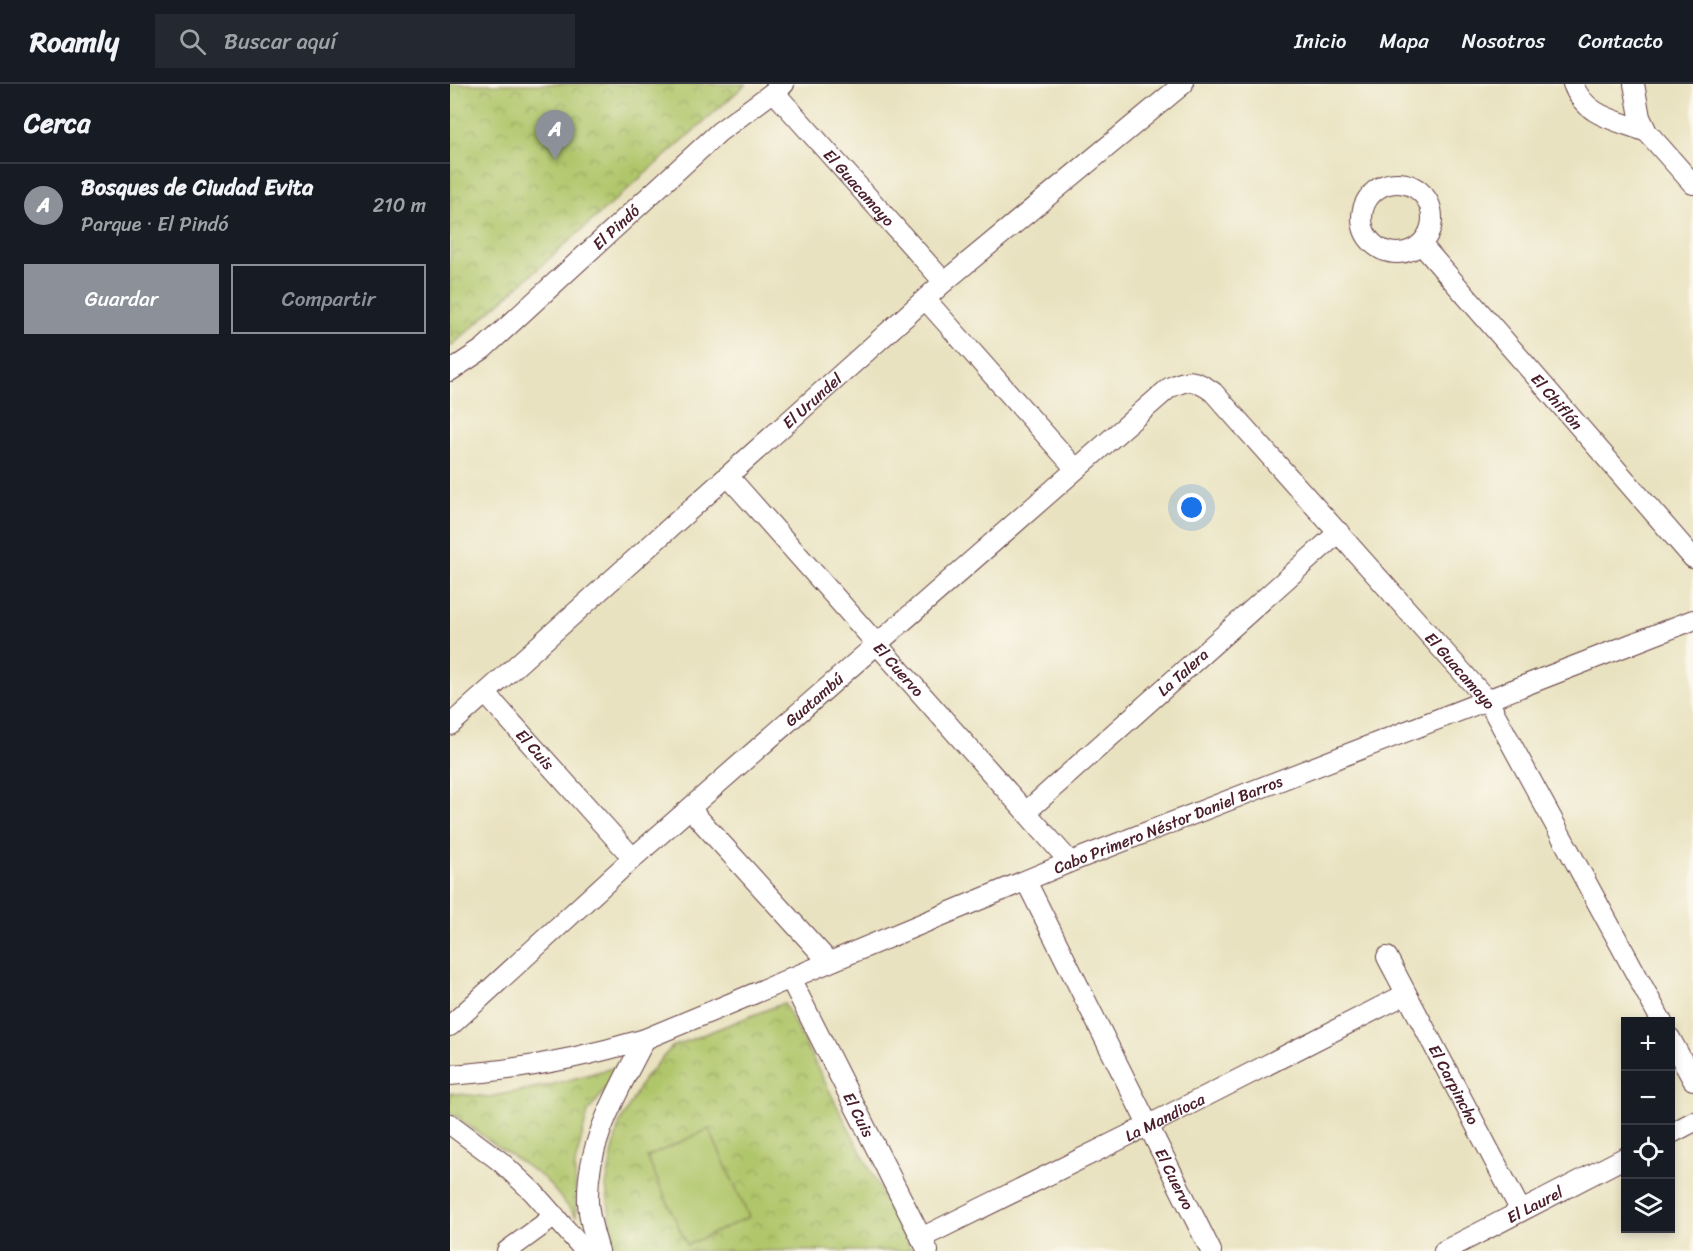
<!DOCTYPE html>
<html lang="es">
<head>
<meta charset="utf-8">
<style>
  :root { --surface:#171b24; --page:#242831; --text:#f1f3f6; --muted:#9ea1a6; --line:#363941; --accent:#8c9099 }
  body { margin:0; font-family:Sriracha,sans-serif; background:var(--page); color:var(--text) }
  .controls { position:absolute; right:18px; bottom:18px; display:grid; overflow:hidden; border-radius:0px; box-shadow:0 3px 9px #0003 }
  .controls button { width:54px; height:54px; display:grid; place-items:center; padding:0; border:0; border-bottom:2px solid var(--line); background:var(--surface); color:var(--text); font:30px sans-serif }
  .you { position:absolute; left:742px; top:424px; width:21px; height:21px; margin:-15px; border:4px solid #fff; border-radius:50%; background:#1a73e8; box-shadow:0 0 0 9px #1a73e833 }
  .badge { display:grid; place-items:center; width:39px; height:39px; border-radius:50%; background:var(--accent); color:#fff; font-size:20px; font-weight:700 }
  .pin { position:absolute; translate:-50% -50px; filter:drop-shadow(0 2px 3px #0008) }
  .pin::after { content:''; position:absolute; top:32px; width:21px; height:18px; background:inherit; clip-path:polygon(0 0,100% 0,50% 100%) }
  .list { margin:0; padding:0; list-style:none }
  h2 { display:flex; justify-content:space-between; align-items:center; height:78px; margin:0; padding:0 24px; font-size:26px }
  h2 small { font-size:20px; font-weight:400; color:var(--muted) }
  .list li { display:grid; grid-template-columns:39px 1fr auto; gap:18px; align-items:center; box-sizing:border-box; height:84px; padding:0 24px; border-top:2px solid var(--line) }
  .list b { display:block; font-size:22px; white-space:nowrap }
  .list p { margin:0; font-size:20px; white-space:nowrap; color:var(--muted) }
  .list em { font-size:20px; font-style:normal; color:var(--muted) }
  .actions { display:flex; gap:12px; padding:18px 24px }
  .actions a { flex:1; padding:14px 0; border:2px solid var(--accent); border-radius:0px; text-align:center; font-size:21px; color:var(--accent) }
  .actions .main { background:var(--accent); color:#fff }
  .icon { flex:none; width:33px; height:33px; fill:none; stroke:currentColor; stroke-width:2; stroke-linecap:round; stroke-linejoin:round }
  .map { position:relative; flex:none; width:1243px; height:1167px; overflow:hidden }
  header { display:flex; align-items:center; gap:36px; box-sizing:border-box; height:84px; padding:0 30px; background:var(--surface); border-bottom:2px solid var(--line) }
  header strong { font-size:28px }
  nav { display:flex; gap:33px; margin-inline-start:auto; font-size:21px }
  .search { width:420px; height:54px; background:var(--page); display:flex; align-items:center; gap:15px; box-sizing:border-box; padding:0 21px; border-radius:0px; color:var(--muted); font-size:22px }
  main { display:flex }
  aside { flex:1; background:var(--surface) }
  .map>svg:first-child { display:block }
</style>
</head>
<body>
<header>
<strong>Roamly</strong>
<div class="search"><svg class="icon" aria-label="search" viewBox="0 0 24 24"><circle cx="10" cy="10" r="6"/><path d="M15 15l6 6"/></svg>Buscar aquí</div>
<nav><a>Inicio</a><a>Mapa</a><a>Nosotros</a><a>Contacto</a></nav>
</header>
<main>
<aside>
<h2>Cerca<small></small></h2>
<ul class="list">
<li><span class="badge">A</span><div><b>Bosques de Ciudad Evita</b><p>Parque · El Pindó</p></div><em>210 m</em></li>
</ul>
<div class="actions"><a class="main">Guardar</a><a>Compartir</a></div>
</aside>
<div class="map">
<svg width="1243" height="1167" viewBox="0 0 1243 1167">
  <defs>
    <pattern id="park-crowns" width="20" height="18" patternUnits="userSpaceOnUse" patternTransform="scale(1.5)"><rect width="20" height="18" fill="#b0c66b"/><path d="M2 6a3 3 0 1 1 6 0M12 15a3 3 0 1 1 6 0" fill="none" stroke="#91a058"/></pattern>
  </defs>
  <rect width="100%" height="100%" fill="#fbf7ec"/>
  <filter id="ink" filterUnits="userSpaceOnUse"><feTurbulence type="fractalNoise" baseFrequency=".0167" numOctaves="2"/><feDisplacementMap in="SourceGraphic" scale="12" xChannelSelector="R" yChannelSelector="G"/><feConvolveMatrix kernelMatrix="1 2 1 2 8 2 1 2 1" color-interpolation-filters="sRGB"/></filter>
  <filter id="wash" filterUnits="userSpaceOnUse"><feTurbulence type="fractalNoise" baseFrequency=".008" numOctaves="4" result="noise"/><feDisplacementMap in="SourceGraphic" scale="24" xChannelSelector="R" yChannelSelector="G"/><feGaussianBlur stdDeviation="1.35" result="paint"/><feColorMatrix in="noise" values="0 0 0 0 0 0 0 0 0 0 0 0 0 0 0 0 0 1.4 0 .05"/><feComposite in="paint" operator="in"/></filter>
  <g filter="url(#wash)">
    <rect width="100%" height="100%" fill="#e9e2c0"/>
    <!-- park -->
    <g fill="url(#park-crowns)" stroke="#7d724b" stroke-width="1.5">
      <polygon points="0,0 296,0 0,263"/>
      <polygon points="334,919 462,1167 165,1167 156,1102 168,1043 193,996 222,963"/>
      <polygon points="170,982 165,993 138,1028 125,1080 126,1132 95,1095 0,1029 0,1009 39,1013 100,1001"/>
    </g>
    <!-- pitch -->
    <polygon fill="#b0c66b" stroke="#7d724b" stroke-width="1.5" points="259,1045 299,1133 237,1161 197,1073"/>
  </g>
  <g filter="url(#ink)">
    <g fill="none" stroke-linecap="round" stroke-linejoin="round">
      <!-- street casing -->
      <g stroke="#623c41" stroke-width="22">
        <g id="street">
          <path d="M1123,0C1135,33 1167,36 1197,48"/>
          <polyline points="1184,0 1190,33 1197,48 1243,100"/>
          <path id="s1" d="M324,8L494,198"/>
          <circle cx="947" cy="134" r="35"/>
          <path id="s2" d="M971,160L1243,474"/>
          <polyline points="476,216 625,384"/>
          <path id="s3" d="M0,287L33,265L269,48L334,0"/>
          <path id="s4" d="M278,392L620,778"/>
          <path id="s5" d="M36,610L183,774"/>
          <path id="s6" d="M0,641L494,198L733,0"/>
          <polyline points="240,725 379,878"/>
          <path id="s7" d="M576,728L889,448"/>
          <path id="s8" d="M576,797L761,1167"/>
          <path id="s9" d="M937,873L1071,1127"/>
          <path id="s10" d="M340,894L478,1167"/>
          <path id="s11" d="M0,942L183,774L719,304C739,294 745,295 763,308L1038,617L1212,938"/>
          <polyline points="1220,954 1243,996"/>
          <path id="s12" d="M0,991C67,987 131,974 195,955L620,778L1243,536"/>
          <polyline points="0,1040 51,1078 83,1108 135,1167"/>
          <polyline points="1220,1050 1243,1038"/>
          <path id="s13" d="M471,1154L697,1042L956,910"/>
          <polyline points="57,1167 105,1132"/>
          <path d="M149,1167C144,1151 139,1135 138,1118C136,1058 169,1006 195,955"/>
          <path id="s14" d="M994,1167L1176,1073"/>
        </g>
      </g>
      <!-- street -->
      <use href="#street" stroke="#fff" stroke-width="20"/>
    </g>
  </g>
  <g text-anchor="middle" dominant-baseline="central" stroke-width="6" stroke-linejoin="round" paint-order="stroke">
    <!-- street labels -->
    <g font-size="16" fill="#4a1f2b" stroke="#fbf7ec">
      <text stroke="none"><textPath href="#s1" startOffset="128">El Guacamayo</textPath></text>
      <text stroke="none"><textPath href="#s3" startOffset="220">El Pindó</textPath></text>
      <text stroke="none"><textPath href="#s6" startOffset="486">El Urundel</textPath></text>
      <text stroke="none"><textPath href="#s2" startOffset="208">El Chiflón</textPath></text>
      <text stroke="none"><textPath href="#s4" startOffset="258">El Cuervo</textPath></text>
      <text stroke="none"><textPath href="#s11" startOffset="1382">El Guacamayo</textPath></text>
      <text stroke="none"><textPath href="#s7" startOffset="210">La Talera</textPath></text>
      <text stroke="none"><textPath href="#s11" startOffset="489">Guatambú</textPath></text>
      <text stroke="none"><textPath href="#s5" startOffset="74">El Cuis</textPath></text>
      <text stroke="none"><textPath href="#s12" startOffset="764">Cabo Primero Néstor Daniel Barros</textPath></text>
      <text stroke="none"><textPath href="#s9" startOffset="144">El Carpincho</textPath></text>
      <text stroke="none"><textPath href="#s10" startOffset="153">El Cuis</textPath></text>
      <text stroke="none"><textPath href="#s13" startOffset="272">La Mandioca</textPath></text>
      <text stroke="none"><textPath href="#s8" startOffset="333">El Cuervo</textPath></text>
      <text stroke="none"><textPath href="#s14" startOffset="102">El Laurel</textPath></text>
    </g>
  </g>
</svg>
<div class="controls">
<button>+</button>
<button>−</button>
<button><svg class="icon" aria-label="locate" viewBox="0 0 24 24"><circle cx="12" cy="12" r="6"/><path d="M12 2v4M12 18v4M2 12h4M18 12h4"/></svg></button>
<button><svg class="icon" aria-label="layers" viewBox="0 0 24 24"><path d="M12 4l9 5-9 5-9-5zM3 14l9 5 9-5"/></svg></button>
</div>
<div class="you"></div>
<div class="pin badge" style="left:105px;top:76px">A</div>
</div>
</main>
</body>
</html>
